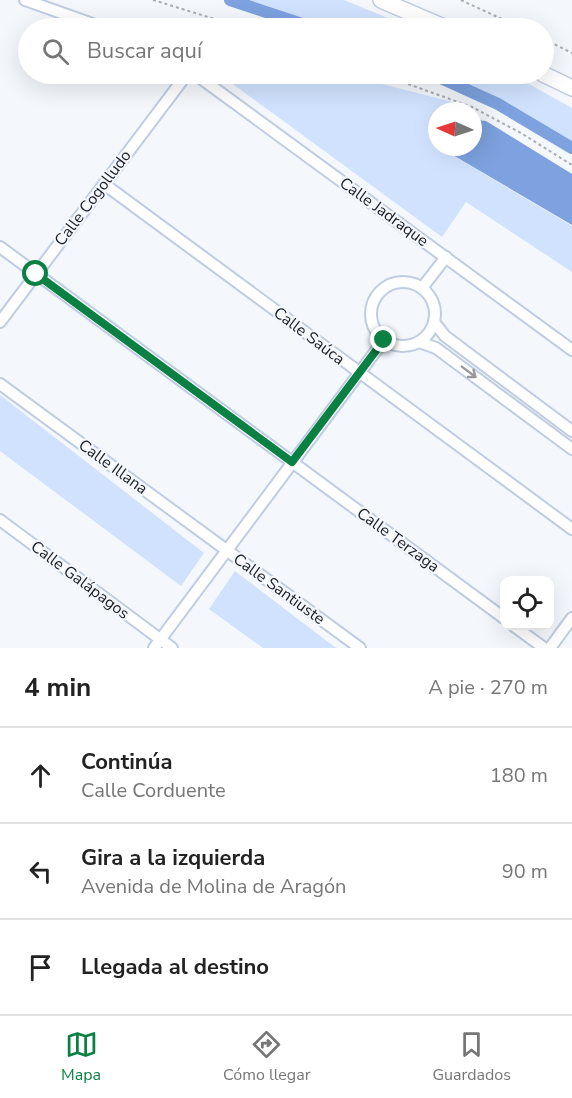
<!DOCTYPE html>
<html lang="es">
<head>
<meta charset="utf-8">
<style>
  :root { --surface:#fff; --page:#f2f2f2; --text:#222; --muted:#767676; --line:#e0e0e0; --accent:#0b8043 }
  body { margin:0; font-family:"Nunito Sans",sans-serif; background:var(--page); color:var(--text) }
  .controls { position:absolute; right:18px; bottom:18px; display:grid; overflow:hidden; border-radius:12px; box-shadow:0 6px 24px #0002 }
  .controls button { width:54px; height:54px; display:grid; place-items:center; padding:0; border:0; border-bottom:2px solid var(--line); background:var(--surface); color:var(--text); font:30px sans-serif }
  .compass { position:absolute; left:428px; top:102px; width:54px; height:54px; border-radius:50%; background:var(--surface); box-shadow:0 6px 24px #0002; rotate:273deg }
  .stop { position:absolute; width:18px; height:18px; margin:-14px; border:4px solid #0b8043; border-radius:50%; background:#fff }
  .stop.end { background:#0b8043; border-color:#fff; box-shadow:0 2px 6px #0008 }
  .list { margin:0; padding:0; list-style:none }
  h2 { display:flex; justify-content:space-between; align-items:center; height:78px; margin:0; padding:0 24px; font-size:26px }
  h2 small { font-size:20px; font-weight:400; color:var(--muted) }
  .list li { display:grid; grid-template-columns:39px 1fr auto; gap:18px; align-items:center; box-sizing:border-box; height:96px; padding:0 24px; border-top:2px solid var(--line) }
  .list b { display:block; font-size:22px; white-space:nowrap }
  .list p { margin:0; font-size:20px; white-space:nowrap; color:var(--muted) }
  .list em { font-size:20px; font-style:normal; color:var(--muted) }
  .icon { flex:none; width:33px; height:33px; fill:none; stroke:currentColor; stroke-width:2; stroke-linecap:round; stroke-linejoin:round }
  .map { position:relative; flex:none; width:572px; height:648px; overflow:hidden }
  .search { position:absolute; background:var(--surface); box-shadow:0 6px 24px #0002; left:18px; right:18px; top:18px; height:66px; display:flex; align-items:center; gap:15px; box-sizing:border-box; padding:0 21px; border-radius:33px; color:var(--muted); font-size:22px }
  .sheet { height:366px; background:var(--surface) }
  nav { display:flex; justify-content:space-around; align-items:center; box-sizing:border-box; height:84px; border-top:2px solid var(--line); background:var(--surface); font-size:16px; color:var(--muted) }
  nav a { display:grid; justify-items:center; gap:3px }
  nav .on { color:var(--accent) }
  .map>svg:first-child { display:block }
</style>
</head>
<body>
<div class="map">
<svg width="572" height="648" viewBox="0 0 572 648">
  <rect width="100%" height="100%" fill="#f4f7fc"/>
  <!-- green -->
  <g fill="#d0e2fe">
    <polygon points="229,0 344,0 412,28 302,28"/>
    <polygon points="219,74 343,74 472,107 470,111 437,111 437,147 455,147 452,155 572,226 572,272 466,202 442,237"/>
    <polygon points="414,74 511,74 572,108 572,153 513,113"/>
    <polygon points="0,395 204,553 181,586 0,451"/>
    <polygon points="235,571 336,648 263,648 209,609"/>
  </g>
  <!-- water -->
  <polygon fill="#7da2df" points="477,120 486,121 572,174 572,225 451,154 449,147 473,147 473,122"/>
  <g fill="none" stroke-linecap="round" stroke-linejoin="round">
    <!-- canal -->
    <g stroke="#7da2df" stroke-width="12">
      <polyline points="230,0 314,28"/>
      <polyline points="432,74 498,104 572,148"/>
    </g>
    <!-- minor casing -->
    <g stroke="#bfcde2" stroke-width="14">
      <g id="minor">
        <polyline points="25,0 104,28"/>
        <polyline points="195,74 572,350"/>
        <polyline points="104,184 572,529"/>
        <polyline points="0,247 504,618"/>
        <circle cx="403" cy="314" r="32"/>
        <polyline points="422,288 446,257"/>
        <polyline points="0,322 187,74"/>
        <polyline points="434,322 445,336 572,431"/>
        <polyline points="419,342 436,348 572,449"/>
        <polyline points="0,384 360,648"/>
        <polyline points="0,520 172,648"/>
        <polyline points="514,626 544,648"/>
        <polyline points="154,648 384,340"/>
        <polyline points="550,648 572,618"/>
      </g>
    </g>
    <!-- secondary casing -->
    <g stroke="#bfcde2" stroke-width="18">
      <g id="secondary">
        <polyline points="381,0 446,28"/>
        <polyline points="543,74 572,88"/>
      </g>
    </g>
    <!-- path -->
    <g stroke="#aaadb3" stroke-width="2" stroke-dasharray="3 3" stroke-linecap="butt">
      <polyline points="153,0 244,28"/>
      <polyline points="461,0 521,28"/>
      <polyline points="544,39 572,53"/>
      <polyline points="380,74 472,107 521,133 572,165"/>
    </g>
    <!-- minor -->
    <use href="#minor" stroke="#fff" stroke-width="10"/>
    <!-- secondary -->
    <use href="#secondary" stroke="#fff" stroke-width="15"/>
  </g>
  <!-- one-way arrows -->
  <defs><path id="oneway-shaft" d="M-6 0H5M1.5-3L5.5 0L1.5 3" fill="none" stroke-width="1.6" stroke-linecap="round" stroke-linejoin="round" transform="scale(1.5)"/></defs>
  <use stroke="#97999d" href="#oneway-shaft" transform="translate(469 372) rotate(37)"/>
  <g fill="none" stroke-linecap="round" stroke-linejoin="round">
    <!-- route -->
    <polyline stroke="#0b8043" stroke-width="8" points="36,274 292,462 384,340"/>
  </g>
  <g text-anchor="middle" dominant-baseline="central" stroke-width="4.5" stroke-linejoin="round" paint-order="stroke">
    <!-- street labels -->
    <g font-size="16" fill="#181d25" stroke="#f4f7fc">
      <text transform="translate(93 198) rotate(-53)">Calle Cogolludo</text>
      <text transform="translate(384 212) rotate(36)">Calle Jadraque</text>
      <text transform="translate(309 336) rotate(37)">Calle Saúca</text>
      <text transform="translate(113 467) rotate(36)">Calle Illana</text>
      <text transform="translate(398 540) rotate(36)">Calle Terzaga</text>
      <text transform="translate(80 580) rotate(37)">Calle Galápagos</text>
      <text transform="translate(279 589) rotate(36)">Calle Santiuste</text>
    </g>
  </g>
</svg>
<div class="controls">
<button><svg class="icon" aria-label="locate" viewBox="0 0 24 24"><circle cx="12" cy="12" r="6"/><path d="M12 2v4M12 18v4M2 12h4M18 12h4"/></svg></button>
</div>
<svg class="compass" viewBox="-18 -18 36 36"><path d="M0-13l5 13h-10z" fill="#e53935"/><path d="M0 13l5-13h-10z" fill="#767676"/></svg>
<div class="stop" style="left:36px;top:274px"></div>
<div class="stop end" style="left:384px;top:340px"></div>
<div class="search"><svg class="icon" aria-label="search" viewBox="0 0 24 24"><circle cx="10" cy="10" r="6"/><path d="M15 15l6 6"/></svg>Buscar aquí</div>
</div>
<section class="sheet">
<h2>4 min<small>A pie · 270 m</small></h2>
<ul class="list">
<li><svg class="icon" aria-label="ahead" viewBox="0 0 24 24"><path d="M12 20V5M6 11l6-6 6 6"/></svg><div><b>Continúa</b><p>Calle Corduente</p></div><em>180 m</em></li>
<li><svg class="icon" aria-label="left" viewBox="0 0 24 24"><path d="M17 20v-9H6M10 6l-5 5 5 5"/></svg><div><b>Gira a la izquierda</b><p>Avenida de Molina de Aragón</p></div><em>90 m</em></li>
<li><svg class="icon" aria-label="arrive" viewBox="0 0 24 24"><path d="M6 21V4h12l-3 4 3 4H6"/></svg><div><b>Llegada al destino</b></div></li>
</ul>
</section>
<nav>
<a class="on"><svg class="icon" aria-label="map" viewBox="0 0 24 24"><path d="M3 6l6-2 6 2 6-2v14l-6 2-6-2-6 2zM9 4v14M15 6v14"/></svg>Mapa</a>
<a><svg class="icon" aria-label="directions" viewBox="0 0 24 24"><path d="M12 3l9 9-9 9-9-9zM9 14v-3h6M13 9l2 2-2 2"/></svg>Cómo llegar</a>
<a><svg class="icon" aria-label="saved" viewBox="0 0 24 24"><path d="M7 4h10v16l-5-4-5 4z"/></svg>Guardados</a>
</nav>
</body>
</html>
